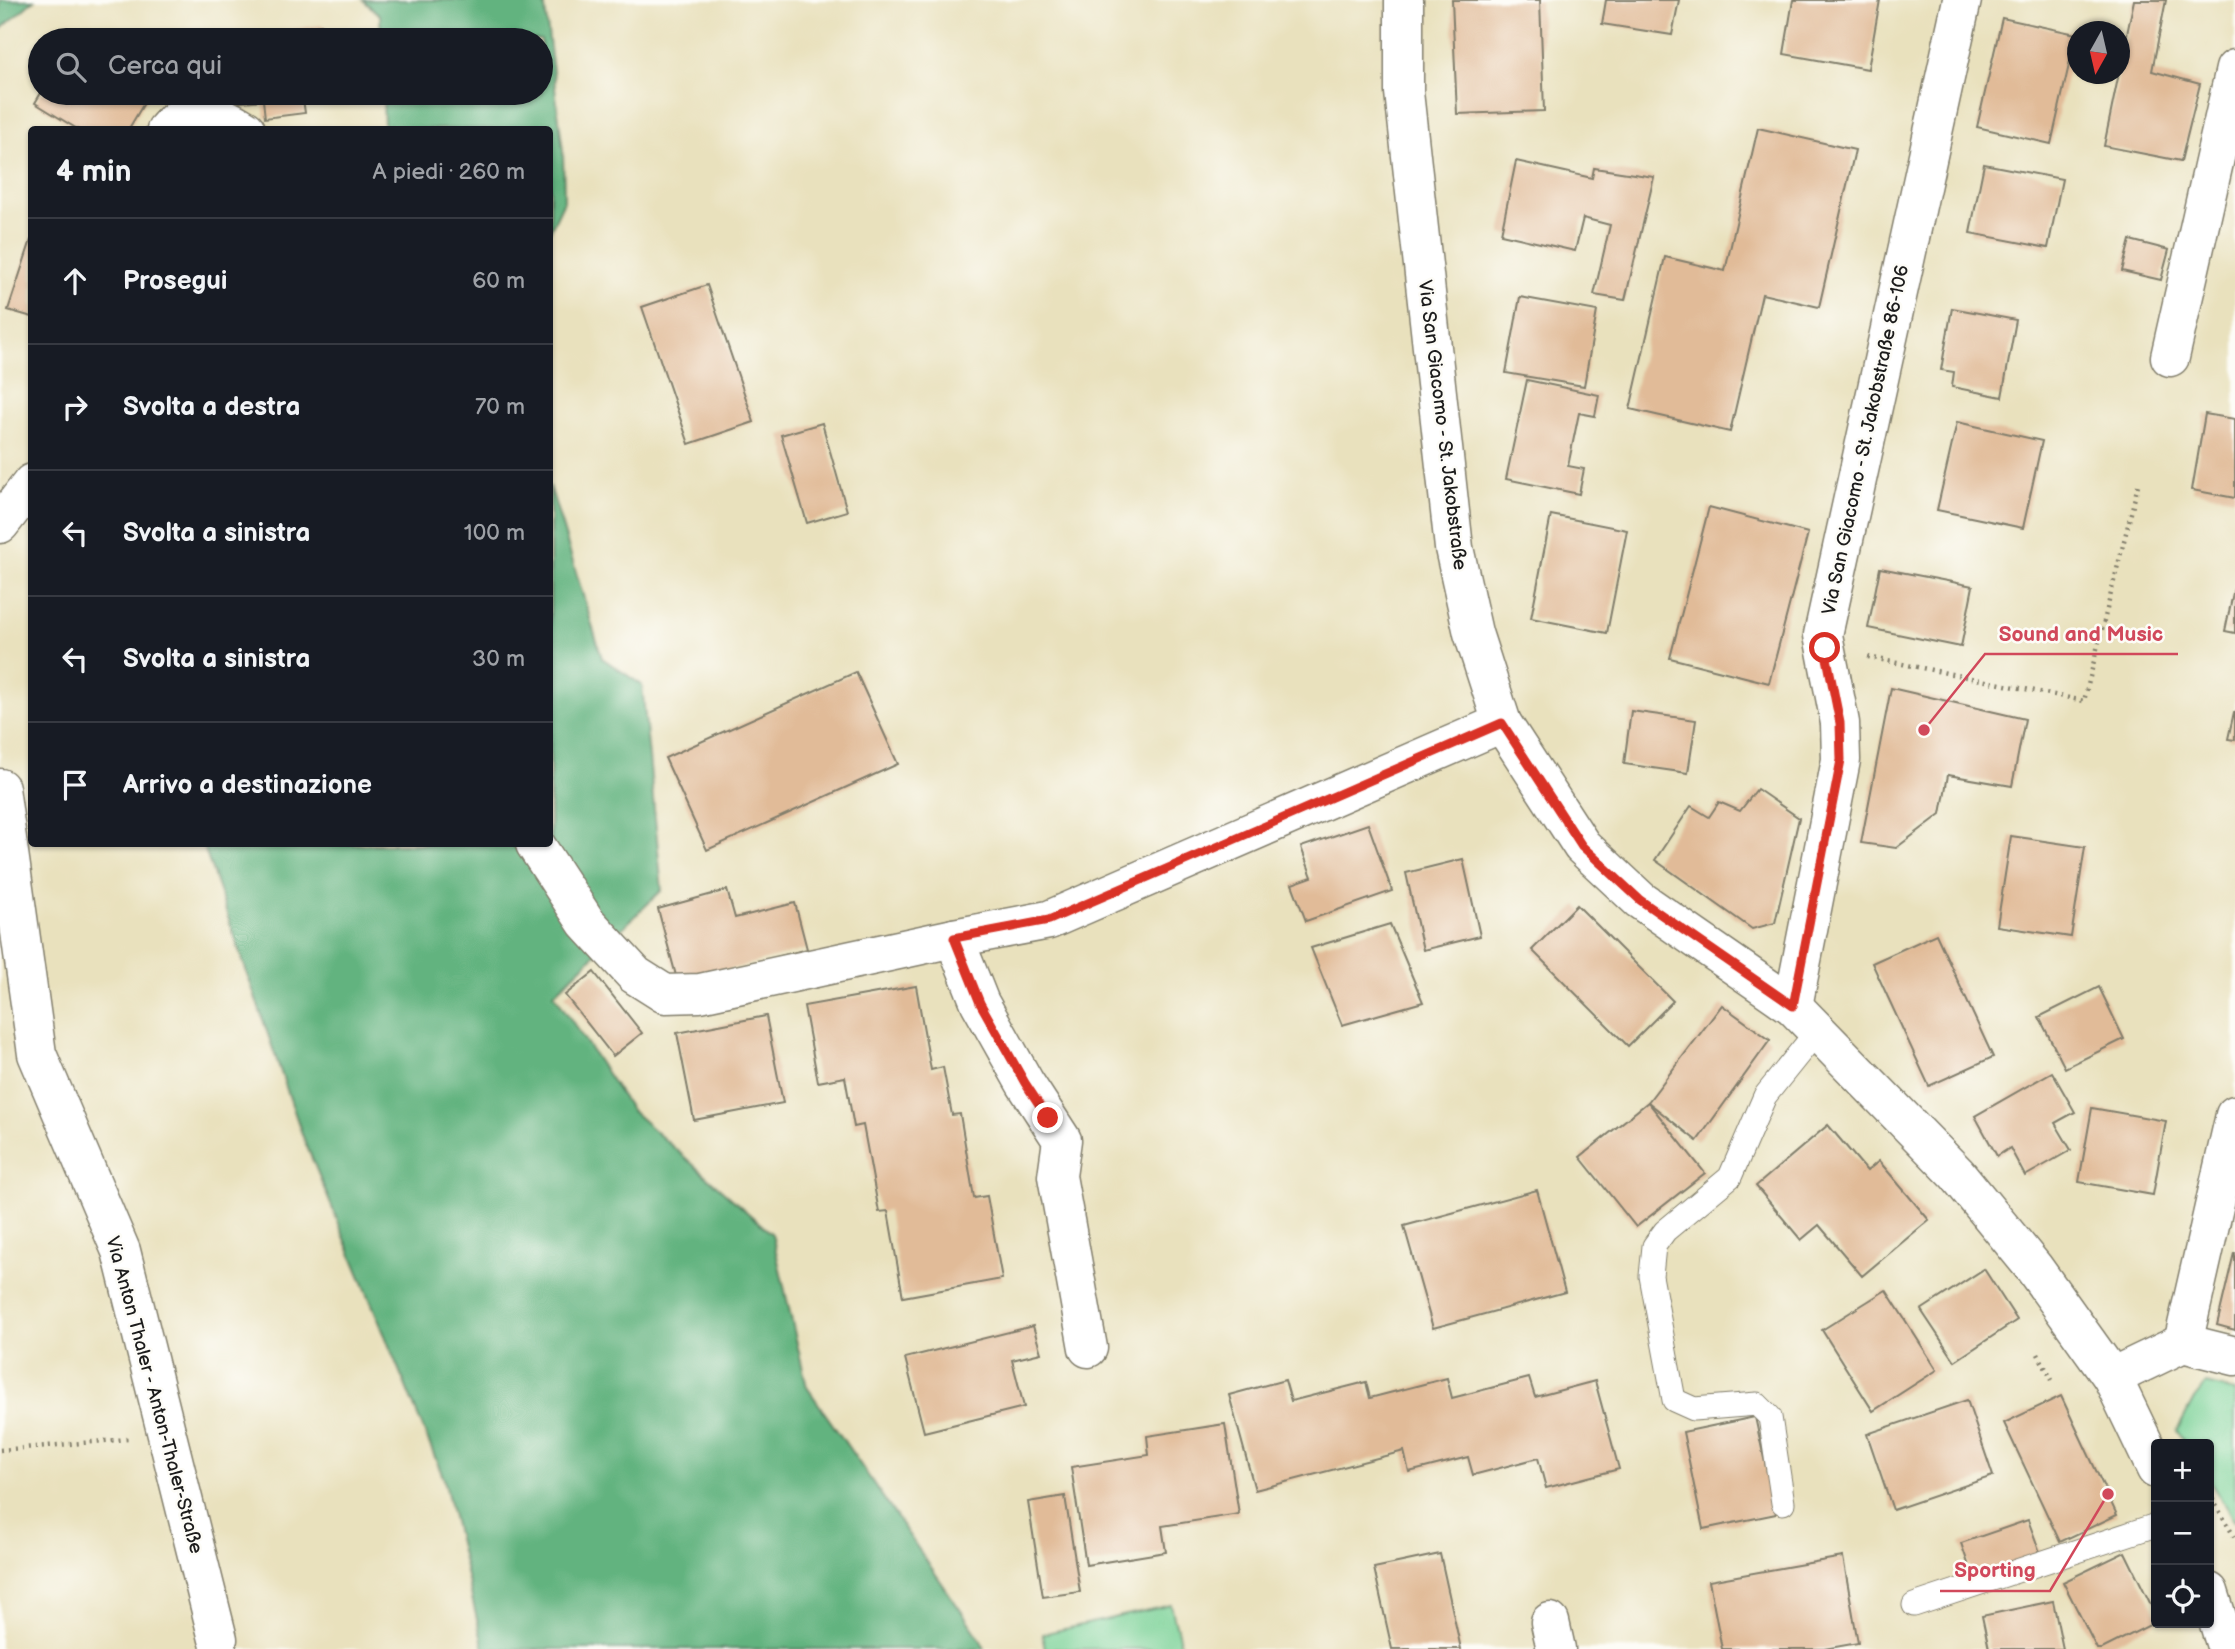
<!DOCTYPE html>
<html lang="it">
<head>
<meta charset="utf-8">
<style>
  :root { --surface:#171b24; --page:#20242c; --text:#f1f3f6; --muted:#9ea1a6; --line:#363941 }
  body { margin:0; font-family:"Balsamiq Sans",sans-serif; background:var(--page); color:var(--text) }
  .controls { position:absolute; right:21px; bottom:21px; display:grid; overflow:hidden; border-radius:7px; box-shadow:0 2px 5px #0004 }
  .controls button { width:63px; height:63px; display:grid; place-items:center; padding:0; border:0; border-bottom:2px solid var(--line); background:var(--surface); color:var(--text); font:35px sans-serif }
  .compass { position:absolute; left:2067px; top:21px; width:63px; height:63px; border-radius:50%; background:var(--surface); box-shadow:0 2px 5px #0004; rotate:188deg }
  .stop { position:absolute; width:21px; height:21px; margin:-16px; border:5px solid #d93025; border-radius:50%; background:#fff }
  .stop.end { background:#d93025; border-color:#fff; box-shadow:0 2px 7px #0008 }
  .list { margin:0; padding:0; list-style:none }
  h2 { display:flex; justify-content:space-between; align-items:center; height:91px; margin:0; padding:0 28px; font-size:30px }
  h2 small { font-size:23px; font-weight:400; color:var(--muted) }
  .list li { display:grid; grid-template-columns:46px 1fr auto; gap:21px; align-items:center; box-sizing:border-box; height:126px; padding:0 28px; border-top:2px solid var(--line) }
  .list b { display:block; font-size:26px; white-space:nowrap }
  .list em { font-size:23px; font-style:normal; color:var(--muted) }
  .icon { flex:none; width:38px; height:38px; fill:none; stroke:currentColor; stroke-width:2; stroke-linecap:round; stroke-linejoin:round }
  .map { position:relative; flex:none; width:2235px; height:1649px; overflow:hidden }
  .search { position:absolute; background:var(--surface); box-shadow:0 2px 5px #0004; left:28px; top:28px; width:525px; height:77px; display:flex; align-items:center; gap:18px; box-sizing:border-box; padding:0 24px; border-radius:38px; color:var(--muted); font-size:26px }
  .panel { position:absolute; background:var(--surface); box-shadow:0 2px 5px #0004; left:28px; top:126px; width:525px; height:721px; border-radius:7px }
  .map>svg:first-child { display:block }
</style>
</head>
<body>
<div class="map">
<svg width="2235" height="1649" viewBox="0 0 2235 1649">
  <rect width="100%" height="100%" fill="#fdfcf7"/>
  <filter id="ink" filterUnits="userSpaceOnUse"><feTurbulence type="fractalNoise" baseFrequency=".0143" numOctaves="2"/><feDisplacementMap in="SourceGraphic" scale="14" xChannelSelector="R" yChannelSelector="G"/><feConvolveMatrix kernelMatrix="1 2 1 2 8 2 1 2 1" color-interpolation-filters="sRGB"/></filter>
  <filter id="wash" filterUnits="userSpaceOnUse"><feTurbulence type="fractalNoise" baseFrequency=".00686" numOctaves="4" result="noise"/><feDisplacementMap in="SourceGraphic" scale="28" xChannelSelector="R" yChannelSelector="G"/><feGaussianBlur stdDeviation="1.57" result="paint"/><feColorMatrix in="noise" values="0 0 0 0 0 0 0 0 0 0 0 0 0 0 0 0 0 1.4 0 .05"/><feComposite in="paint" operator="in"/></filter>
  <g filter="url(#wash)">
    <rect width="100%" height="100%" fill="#e9e1bd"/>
    <!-- green -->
    <g fill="#79d196" stroke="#4a7659" stroke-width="2">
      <polygon points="2206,1384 2235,1391 2235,1522 2209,1480 2209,1444 2186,1444 2177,1431 2194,1399"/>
      <polygon points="1171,1605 1182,1649 1045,1649 1042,1634"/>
    </g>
    <!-- forest -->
    <g fill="#62b37f" stroke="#3f684e" stroke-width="2">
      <polygon points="0,0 34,0 0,30"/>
      <polygon points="363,0 544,0 563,151 564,201 550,231 550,130 384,129 383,93 541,93 541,40 381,40 380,15"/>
      <polygon points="550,486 602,658 642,685 662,890 554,994 631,1110 772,1234 807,1387 979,1637 985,1649 484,1649 444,1479 303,1137 203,844 550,844"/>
    </g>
    <g id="blocks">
      <!-- building -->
      <g fill="#e1bb98">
        <polygon points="1452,0 1540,0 1544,111 1457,114"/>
        <polygon points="1606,0 1679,0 1672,35 1602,24"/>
        <polygon points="1793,0 1880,0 1868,69 1784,54"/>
        <polygon points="2134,0 2166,0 2152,71 2200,84 2181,161 2104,146"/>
        <polygon points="2002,18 2076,34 2051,144 1977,127"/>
        <polygon points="323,25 325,40 225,40 225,39"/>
        <polygon points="41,93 150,93 128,130 79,130 35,103"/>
        <polygon points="225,93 332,93 333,95 303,99 305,113 265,118 263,100 233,103"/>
        <polygon points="1758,128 1855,150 1819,307 1762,294 1730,432 1630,409 1665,257 1725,271"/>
        <polygon points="1516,161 1592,178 1594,168 1654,177 1625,300 1594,295 1610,225 1583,218 1575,251 1501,234"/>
        <polygon points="1984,164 2062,179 2048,248 1970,233"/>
        <polygon points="31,240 32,240 32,317 8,310"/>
        <polygon points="2130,240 2169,250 2161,280 2122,271"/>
        <polygon points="707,285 754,422 689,444 642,307"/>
        <polygon points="1520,297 1597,311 1584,386 1506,373"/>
        <polygon points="1952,308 2016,320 2002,397 1952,387 1954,372 1941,370"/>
        <polygon points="1527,380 1599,395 1595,416 1579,413 1568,466 1584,469 1579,494 1506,479"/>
        <polygon points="2205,414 2235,419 2235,498 2192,490"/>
        <polygon points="1957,422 2042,441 2023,528 1937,510"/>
        <polygon points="822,423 847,511 807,523 781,435"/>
        <polygon points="1709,507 1808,533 1769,683 1670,658"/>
        <polygon points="1551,515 1627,530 1607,633 1531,618"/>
        <polygon points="1880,568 1973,586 1961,647 1868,628"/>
        <polygon points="2234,588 2235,588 2235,633 2225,631"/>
        <polygon points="856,672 898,764 707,850 665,758"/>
        <polygon points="1891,688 2025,719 2012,786 1948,775 1941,814 1896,848 1861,843"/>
        <polygon points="1631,711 1696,720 1688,773 1624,764"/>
        <polygon points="2234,712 2235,712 2235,740 2228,739"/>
        <polygon points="1757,789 1799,818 1775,923 1752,929 1655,860 1691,806 1709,817 1719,802 1740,811"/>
        <polygon points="1368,824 1392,891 1306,921 1292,884 1312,877 1301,847"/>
        <polygon points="2011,836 2085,847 2071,937 1997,926"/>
        <polygon points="1463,859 1480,936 1423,950 1406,873"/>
        <polygon points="727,890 735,918 795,903 807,949 678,983 658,909"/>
        <polygon points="1577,905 1673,1001 1628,1046 1532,950"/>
        <polygon points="1390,924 1423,1002 1342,1025 1311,948"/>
        <polygon points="1936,934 1993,1057 1929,1086 1872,963"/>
        <polygon points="594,972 642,1033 613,1056 565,995"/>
        <polygon points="916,986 931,1070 943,1067 952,1115 960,1114 974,1198 987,1196 1002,1279 903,1297 888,1211 879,1212 863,1125 854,1127 845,1077 818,1082 804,1006"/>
        <polygon points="2099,987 2124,1039 2065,1068 2039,1017"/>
        <polygon points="1722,1005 1770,1040 1697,1141 1648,1102"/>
        <polygon points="766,1016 783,1103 694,1120 677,1033"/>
        <polygon points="2052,1072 2075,1112 2055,1123 2071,1150 2025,1176 2010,1148 1997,1156 1975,1116"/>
        <polygon points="1648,1102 1705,1173 1636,1227 1580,1157"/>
        <polygon points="2092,1108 2166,1121 2153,1195 2079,1182"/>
        <polygon points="1828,1125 1867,1171 1879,1161 1929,1220 1862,1276 1819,1225 1801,1240 1756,1186"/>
        <polygon points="1537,1190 1565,1292 1433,1328 1404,1226"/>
        <polygon points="2234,1253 2235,1253 2235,1330 2217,1325"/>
        <polygon points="1984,1269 2017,1320 1955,1361 1921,1310"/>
        <polygon points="1886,1290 1937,1370 1873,1411 1822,1330"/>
        <polygon points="1033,1326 1041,1353 1012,1360 1024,1407 924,1432 905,1358"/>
        <polygon points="1447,1378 1452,1398 1529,1378 1535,1397 1595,1381 1619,1469 1546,1488 1538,1458 1473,1475 1468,1457 1409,1472 1404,1451 1255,1490 1229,1395 1285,1380 1291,1401 1366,1382 1370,1398"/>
        <polygon points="2061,1396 2117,1515 2060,1542 2004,1423"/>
        <polygon points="1967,1400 1993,1476 1893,1510 1867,1434"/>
        <polygon points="1755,1417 1776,1514 1703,1529 1683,1432"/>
        <polygon points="1225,1424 1239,1514 1162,1526 1166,1552 1086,1565 1071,1467 1149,1455 1147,1436"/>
        <polygon points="1065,1496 1080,1592 1043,1597 1028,1502"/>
        <polygon points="2028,1520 2041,1555 1973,1578 1961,1543"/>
        <polygon points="2125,1552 2156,1615 2156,1622 2102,1649 2097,1649 2063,1582"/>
        <polygon points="1440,1554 1461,1649 1392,1649 1374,1568"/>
        <polygon points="1843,1557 1858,1643 1824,1649 1722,1649 1709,1581"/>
        <polygon points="2053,1601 2063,1649 1989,1649 1982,1616"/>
      </g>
    </g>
  </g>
  <g filter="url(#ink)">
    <use href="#blocks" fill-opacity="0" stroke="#827e6c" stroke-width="2"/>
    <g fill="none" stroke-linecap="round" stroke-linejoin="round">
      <!-- lane casing -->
      <g stroke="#827e6c" stroke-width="25">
        <g id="lane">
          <polyline points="1783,1503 1770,1417 1757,1404 1694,1409 1674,1400 1651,1276 1654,1246 1665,1231 1730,1177 1765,1096 1818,1030"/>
          <polyline points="1914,1605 2156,1525"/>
        </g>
      </g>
      <!-- street casing -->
      <g stroke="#827e6c" stroke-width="41">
        <g id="street">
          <path d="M166,130C190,101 218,112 246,130"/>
          <polyline points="2170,357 2235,69"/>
          <polyline points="0,524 32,483"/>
          <polyline points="0,788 37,1054 121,1251 218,1639"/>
          <polyline points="535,844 586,922 635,975 665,994 700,993 954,938 1049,920 1502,723"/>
          <polyline points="954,938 980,1003 1025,1083 1062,1140 1057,1176 1088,1348"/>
          <polyline points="1793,1006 1841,760 1840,723 1823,635 1962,0"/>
          <polyline points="2183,1343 2235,1115"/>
          <polyline points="2112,1377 2183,1343 2235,1356"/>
          <polyline points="1550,1622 1556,1649"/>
        </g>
      </g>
      <!-- secondary casing -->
      <g stroke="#827e6c" stroke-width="41">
        <g id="secondary">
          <polyline points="1404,0 1404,92 1454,548 1473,633 1502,723 1582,846 1640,900 1793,1006 1957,1174 2034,1268 2112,1377 2156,1469"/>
          <polyline points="2209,1592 2227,1649"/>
        </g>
      </g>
      <!-- path -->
      <g stroke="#827e6c" stroke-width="4.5" stroke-dasharray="2 5" stroke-linecap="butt">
        <polyline points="1868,657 2084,701 2139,481"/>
        <polyline points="2038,1354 2052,1380"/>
        <polyline points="0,1450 128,1439"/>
        <polyline points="2209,1493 2235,1538"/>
      </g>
      <!-- lane -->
      <use href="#lane" stroke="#fff" stroke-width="23"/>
      <!-- street -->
      <use href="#street" stroke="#fff" stroke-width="38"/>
      <!-- secondary -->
      <use href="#secondary" stroke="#fff" stroke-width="38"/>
    </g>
  </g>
  <g fill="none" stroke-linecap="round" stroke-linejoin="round" filter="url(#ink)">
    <!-- route -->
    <polyline stroke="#d93025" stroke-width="9" points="1048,1118 1025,1083 980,1003 954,938 1049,920 1502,723 1582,846 1640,900 1793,1006 1841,760 1840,723 1825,648"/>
  </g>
  <g text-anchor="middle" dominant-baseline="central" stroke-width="5" stroke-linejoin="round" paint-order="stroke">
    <!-- street labels -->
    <g font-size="19" fill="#1c1c1c" stroke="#fdfcf7">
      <text transform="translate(1442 425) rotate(83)">Via San Giacomo - St. Jakobstraße</text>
      <text transform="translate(1866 440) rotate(-78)">Via San Giacomo - St. Jakobstraße 86-106</text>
      <text transform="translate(154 1395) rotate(75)">Via Anton Thaler - Anton-Thaler-Straße</text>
    </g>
  </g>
  <!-- callouts -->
  <path fill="none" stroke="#d1495b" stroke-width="2.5" d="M1924 730L1985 654H2178M2108 1494L2050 1591H1940"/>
  <g fill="#d1495b" stroke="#fdfcf7" stroke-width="2.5">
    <circle cx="1924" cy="730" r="7"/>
    <circle cx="2108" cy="1494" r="7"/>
  </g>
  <g font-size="21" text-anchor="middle" font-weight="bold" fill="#d1495b" stroke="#fdfcf7" stroke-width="5" stroke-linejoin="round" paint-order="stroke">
    <text x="2081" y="641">Sound and Music</text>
    <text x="1995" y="1577">Sporting</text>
  </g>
</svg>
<div class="controls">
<button>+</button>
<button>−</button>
<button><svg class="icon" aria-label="locate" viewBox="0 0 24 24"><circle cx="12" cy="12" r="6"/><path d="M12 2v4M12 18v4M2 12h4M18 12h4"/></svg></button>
</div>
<svg class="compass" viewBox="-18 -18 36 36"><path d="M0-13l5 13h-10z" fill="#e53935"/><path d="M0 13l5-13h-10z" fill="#9ea1a6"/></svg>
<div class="stop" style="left:1825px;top:648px"></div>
<div class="stop end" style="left:1048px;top:1118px"></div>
<div class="search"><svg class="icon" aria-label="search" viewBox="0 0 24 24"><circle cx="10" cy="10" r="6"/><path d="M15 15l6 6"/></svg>Cerca qui</div>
<section class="panel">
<h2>4 min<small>A piedi · 260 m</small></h2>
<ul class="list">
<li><svg class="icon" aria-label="ahead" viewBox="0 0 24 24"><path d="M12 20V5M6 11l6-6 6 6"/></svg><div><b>Prosegui</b></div><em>60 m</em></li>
<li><svg class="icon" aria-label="right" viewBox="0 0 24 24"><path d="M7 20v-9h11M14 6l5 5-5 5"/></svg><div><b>Svolta a destra</b></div><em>70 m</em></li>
<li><svg class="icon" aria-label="left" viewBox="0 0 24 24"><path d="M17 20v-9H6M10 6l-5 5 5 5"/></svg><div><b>Svolta a sinistra</b></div><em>100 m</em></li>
<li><svg class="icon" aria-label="left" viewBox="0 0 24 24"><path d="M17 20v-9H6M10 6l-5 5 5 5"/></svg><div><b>Svolta a sinistra</b></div><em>30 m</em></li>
<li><svg class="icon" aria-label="arrive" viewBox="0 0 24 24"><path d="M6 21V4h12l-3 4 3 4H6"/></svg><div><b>Arrivo a destinazione</b></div></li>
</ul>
</section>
</div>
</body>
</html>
